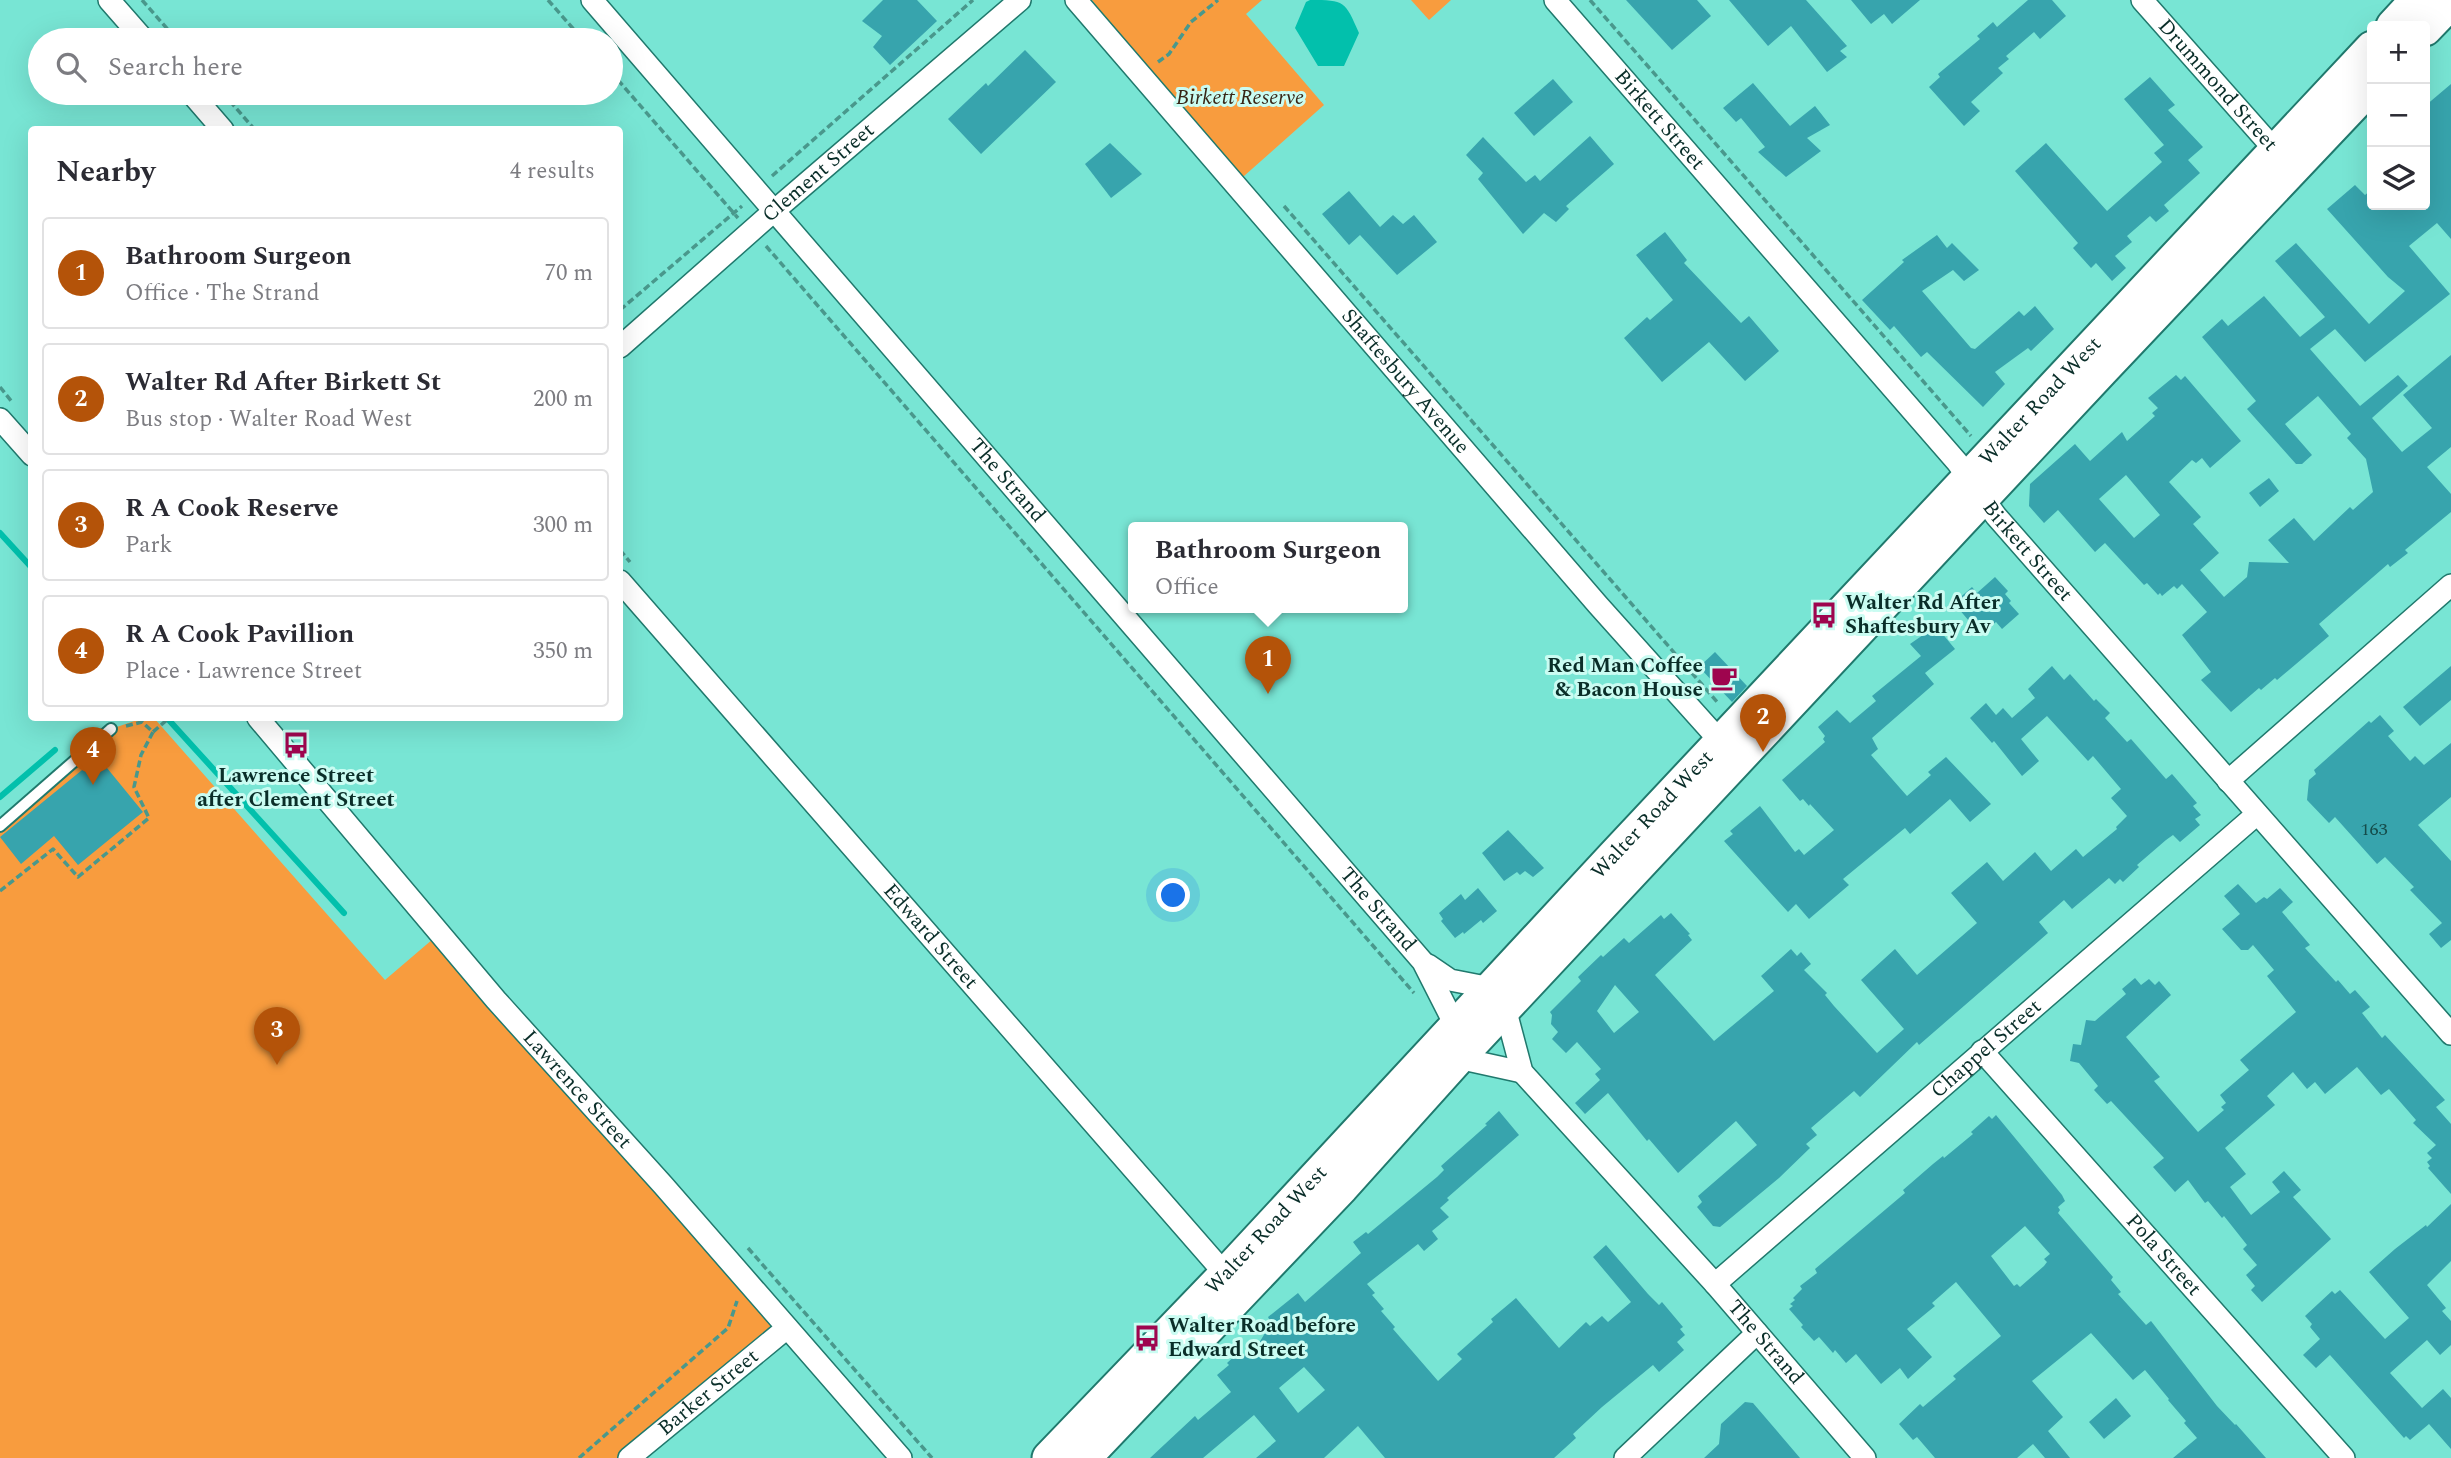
<!DOCTYPE html>
<html lang="en">
<head>
<meta charset="utf-8">
<style>
  :root { --surface:#fff; --page:#f7f7f7; --text:#2b2b33; --muted:#7c7c81; --line:#e1e1e2; --accent:#b45309 }
  body { margin:0; font-family:Spectral,serif; background:var(--page); color:var(--text) }
  .controls { position:absolute; right:21px; top:21px; display:grid; overflow:hidden; border-radius:7px; box-shadow:0 7px 28px #0002 }
  .controls button { width:63px; height:63px; display:grid; place-items:center; padding:0; border:0; border-bottom:2px solid var(--line); background:var(--surface); color:var(--text); font:35px sans-serif }
  .you { position:absolute; left:1174px; top:896px; width:24px; height:24px; margin:-18px; border:5px solid #fff; border-radius:50%; background:#1a73e8; box-shadow:0 0 0 10px #1a73e833 }
  .badge { display:grid; place-items:center; width:46px; height:46px; border-radius:50%; background:var(--accent); color:#fff; font-size:23px; font-weight:700 }
  .pin { position:absolute; translate:-50% -58px; filter:drop-shadow(0 2px 4px #0008) }
  .pin::after { content:''; position:absolute; top:37px; width:24px; height:21px; background:inherit; clip-path:polygon(0 0,100% 0,50% 100%) }
  .popup { position:absolute; left:1128px; top:522px; width:280px; height:91px; box-sizing:border-box; display:grid; place-content:center; border-radius:7px; background:var(--surface); filter:drop-shadow(0 2px 5px #0005); font-size:23px; white-space:nowrap; color:var(--muted) }
  .popup b { font-size:26px; color:var(--text) }
  .popup::after { content:''; position:absolute; left:50%; top:100%; margin-left:-14px; border:14px solid transparent; border-top-color:var(--surface) }
  .list { margin:0; padding:0; list-style:none }
  h2 { display:flex; justify-content:space-between; align-items:center; height:91px; margin:0; padding:0 28px; font-size:30px }
  h2 small { font-size:23px; font-weight:400; color:var(--muted) }
  .list li { display:grid; grid-template-columns:46px 1fr auto; gap:21px; align-items:center; box-sizing:border-box; height:112px; margin:0 14px 14px; padding:0 14px; border:2px solid var(--line); border-radius:7px }
  .list b { display:block; font-size:26px; white-space:nowrap }
  .list p { margin:0; font-size:23px; white-space:nowrap; color:var(--muted) }
  .list em { font-size:23px; font-style:normal; color:var(--muted) }
  .icon { flex:none; width:38px; height:38px; fill:none; stroke:currentColor; stroke-width:2; stroke-linecap:round; stroke-linejoin:round }
  .map { position:relative; flex:none; width:2451px; height:1458px; overflow:hidden }
  .search { position:absolute; background:var(--surface); box-shadow:0 7px 28px #0002; left:28px; top:28px; width:595px; height:77px; display:flex; align-items:center; gap:18px; box-sizing:border-box; padding:0 24px; border-radius:38px; color:var(--muted); font-size:26px }
  .panel { position:absolute; background:var(--surface); box-shadow:0 7px 28px #0002; left:28px; top:126px; width:595px; height:595px; border-radius:7px }
  .map>svg:first-child { display:block }
</style>
</head>
<body>
<div class="map">
<svg width="2451" height="1458" viewBox="0 0 2451 1458">
  <rect width="100%" height="100%" fill="#78e5d4"/>
  <!-- park -->
  <g fill="#f89c3e">
    <polygon points="1092,0 1262,0 1246,14 1324,105 1235,184 1199,143"/>
    <polygon points="1411,0 1451,0 1429,20"/>
    <polygon points="143,718 154,718 385,980 440,933 787,1328 630,1458 0,1458 0,826 111,729"/>
  </g>
  <!-- water -->
  <path fill="#02c0ac" d="M1310,0C1345,0 1345,1 1359,33L1344,66H1318L1295,28L1306,2Z"/>
  <g fill="none" stroke-linecap="round" stroke-linejoin="round">
    <!-- stream -->
    <g stroke="#02c0ac" stroke-width="6">
      <polyline points="0,533 32,568"/>
      <polyline points="167,718 344,913"/>
      <polyline points="0,797 55,750"/>
    </g>
  </g>
  <!-- building -->
  <g fill="#37a4ad" fill-rule="evenodd">
    <polygon points="883,0 917,0 937,21 890,65 873,47 882,36 862,21"/>
    <polygon points="1626,0 1697,0 1711,16 1672,50"/>
    <polygon points="1729,0 1806,0 1847,46 1840,51 1847,57 1827,72 1791,26 1768,46"/>
    <polygon points="1851,0 1920,0 1892,24 1884,14 1871,24"/>
    <polygon points="2028,0 2052,0 2066,16 2040,39 2034,32 2006,56 2009,59 1998,68 2003,73 1971,102 1980,111 1964,126 1929,87 1940,77 1938,74 1980,39 1977,36 1993,22 1997,27"/>
    <polygon points="1025,50 1056,82 981,154 948,119 986,83 988,86"/>
    <polygon points="2150,77 2175,105 2168,110 2203,147 2188,160 2200,173 2164,205 2169,211 2156,222 2150,216 2127,236 2132,242 2115,256 2126,268 2112,281 2096,263 2091,268 2073,248 2078,243 2015,171 2046,143 2107,211 2162,162 2154,153 2164,145 2124,99"/>
    <polygon points="1553,79 1573,102 1534,136 1514,113"/>
    <polygon points="1753,83 1790,126 1815,106 1830,125 1807,138 1821,151 1786,177 1758,152 1765,147 1741,118 1736,122 1723,108"/>
    <path d="M2451,84V239L2437,223L2409,246L2450,294L2365,362L2335,329L2310,349L2360,406L2398,375L2408,386L2372,418L2402,452L2432,428L2403,395L2451,355V447L2427,467L2451,494V512L2405,550L2408,553L2390,567L2388,564L2319,624L2329,636L2277,680L2275,678L2261,690L2259,688L2231,712L2201,680L2211,672L2182,635L2207,612L2182,584L2177,589L2174,586L2162,596L2160,593L2158,595L2147,583L2144,585L2105,543L2095,552L2058,510L2044,523L2029,506L2030,484L2075,444L2090,461L2122,432L2127,441L2155,416L2152,413L2158,408L2148,398L2176,375L2181,380L2185,376L2241,441L2210,468L2202,458L2196,463L2192,460L2169,482L2201,517L2193,524L2219,553L2200,570L2224,597L2247,577L2249,562L2289,563L2268,540L2294,518L2314,541L2350,507L2353,510L2373,492L2366,459L2347,438L2351,434L2318,396L2285,424L2312,455L2302,464H2296L2247,409L2256,401L2202,337L2222,319L2228,326L2264,296L2300,337L2325,317L2275,261L2296,243L2369,324L2405,291L2388,277L2327,209L2355,185L2365,195L2372,189V205H2425V106ZM2126,475L2160,515L2134,538L2099,499Z"/>
    <polygon points="1590,136 1614,164 1566,206 1569,209 1556,222 1544,213 1523,234 1478,179 1483,173 1466,155 1483,137 1526,182 1535,175 1540,181"/>
    <polygon points="1110,143 1142,174 1111,198 1085,164"/>
    <polygon points="1349,191 1380,227 1393,215 1403,224 1414,215 1437,242 1397,275 1360,235 1349,245 1322,214"/>
    <polygon points="1665,232 1687,260 1684,263 1741,323 1749,316 1779,351 1745,381 1709,342 1662,382 1624,338 1647,317 1650,320 1673,300 1636,255"/>
    <polygon points="1937,235 1947,248 1952,243 1979,270 1964,281 1953,270 1922,291 1971,348 1975,349 2019,311 2024,316 2035,306 2054,329 2031,351 2028,348 1995,372 2005,384 1983,407 1927,352 1921,357 1894,326 1890,330 1862,300 1904,262 1902,260"/>
    <polygon points="2269,478 2279,491 2260,507 2249,493"/>
    <polygon points="1995,577 2008,591 2005,594 2011,601 2009,603 2019,614 2002,629 1996,622 1980,634 1958,608 1960,606 1956,601 1972,587 1977,593"/>
    <polygon points="1936,626 1955,649 1925,673 1934,684 1872,738 1878,749 1871,755 1907,796 1931,775 1928,772 1946,757 1991,804 1970,822 1950,799 1910,834 1905,828 1843,879 1849,885 1809,919 1796,904 1788,912 1724,841 1733,834 1730,831 1760,806 1795,852 1799,849 1804,855 1834,830 1810,804 1809,806 1803,799 1800,801 1782,780 1825,742 1823,739 1825,736 1818,727 1837,710 1850,723 1876,701 1872,696 1921,656 1910,644"/>
    <polygon points="1715,652 1747,686 1732,702 1699,667"/>
    <path d="M2052,666L2064,680L2070,674L2094,701L2096,699L2110,713L2105,718L2127,742L2131,739L2166,779L2172,774L2197,803L2193,806L2201,815L2195,819L2200,825L2180,842L2173,835L2166,840L2137,865L2139,867L2123,882L2120,879L2115,884L2109,878L2072,909L2064,900L2039,922L2048,933L1919,1045L1917,1042L1860,1097L1854,1091L1811,1128L1817,1135L1806,1144L1810,1148L1779,1178L1720,1227L1713,1226L1697,1207L1702,1202L1698,1196L1757,1145L1736,1121L1678,1173L1649,1139L1647,1141L1608,1093L1585,1114L1575,1103L1600,1080L1595,1074L1601,1069L1577,1042L1566,1053L1552,1039L1558,1032L1551,1024L1552,1015L1550,1012L1581,981L1578,977L1601,955L1603,957L1624,938L1629,943L1661,915L1664,919L1671,913L1690,934L1688,935L1692,940L1655,975L1714,1041L1774,991L1761,976L1791,949L1797,956L1801,952L1811,964L1804,970L1827,993L1825,995L1834,1006L1877,1053L1904,1029L1861,980L1895,949L1917,975L1977,923L1951,893L1987,862L2003,881L2035,852L2051,871L2076,849L2083,857L2117,829L2116,827L2127,816L2111,798L2121,789L2093,756L2088,761L2047,716L2021,739L2039,761L2022,776L1994,741L1992,743L1970,718L1986,703L1996,715L2003,708L2012,718L2035,698L2028,689ZM1615,985L1639,1012L1614,1033L1597,1011Z"/>
    <polygon points="2451,666 2451,700 2420,726 2403,707"/>
    <polygon points="2380,715 2394,731 2388,736 2410,761 2415,756 2424,765 2451,743 2451,797 2418,825 2451,861 2451,940 2441,948 2429,934 2442,923 2410,890 2414,887 2385,857 2377,864 2335,817 2329,823 2307,800 2309,780 2316,774 2314,770 2369,721 2371,723"/>
    <polygon points="98,757 143,812 78,865 54,836 21,864 0,837"/>
    <polygon points="1508,830 1544,868 1533,877 1525,871 1520,875 1517,872 1504,881 1482,853"/>
    <polygon points="2238,884 2256,903 2264,897 2267,899 2280,888 2293,902 2282,912 2310,945 2305,948 2336,982 2338,980 2350,994 2355,990 2370,1007 2362,1013 2382,1038 2385,1035 2445,1100 2436,1107 2451,1124 2451,1194 2428,1168 2430,1166 2427,1162 2432,1158 2427,1153 2436,1145 2413,1123 2416,1120 2389,1089 2381,1095 2357,1067 2325,1094 2315,1082 2307,1089 2293,1072 2267,1096 2275,1105 2225,1148 2246,1174 2230,1187 2251,1215 2280,1192 2272,1182 2284,1171 2301,1190 2293,1197 2331,1239 2262,1302 2251,1290 2255,1286 2246,1275 2257,1265 2243,1249 2247,1245 2224,1216 2222,1218 2208,1201 2205,1203 2188,1180 2175,1192 2153,1167 2164,1158 2111,1101 2107,1104 2094,1090 2098,1086 2079,1063 2070,1061 2073,1044 2081,1045 2086,1020 2095,1021 2126,994 2122,989 2135,978 2141,985 2149,979 2155,985 2159,981 2171,995 2126,1037 2160,1077 2154,1081 2198,1132 2224,1110 2221,1107 2226,1103 2220,1095 2249,1070 2240,1060 2296,1012 2267,976 2274,970 2253,945 2248,950 2241,950 2222,929 2240,914 2224,896"/>
    <polygon points="1478,888 1497,911 1483,923 1481,920 1464,934 1463,932 1455,938 1441,921 1443,919 1439,913 1461,894 1465,900"/>
    <path d="M1499,1111L1519,1135L1447,1198L1449,1200L1440,1208L1449,1217L1432,1231L1438,1239L1424,1251L1418,1244L1367,1284L1375,1293L1372,1295L1384,1309L1381,1311L1395,1327L1393,1329L1438,1381L1462,1359L1457,1354L1493,1322L1491,1319L1516,1298L1559,1348L1586,1322L1590,1326L1602,1316L1608,1322L1631,1302L1593,1257L1606,1245L1648,1294L1659,1305L1662,1302L1683,1327L1680,1329L1685,1335L1677,1342L1684,1350L1659,1372L1653,1365L1602,1407L1573,1434L1576,1438L1554,1458H1385L1358,1426L1324,1458H1256L1276,1441L1254,1415L1203,1458H1150L1195,1416L1198,1420L1231,1392L1217,1375L1229,1365L1227,1363L1240,1351L1245,1356L1251,1350L1253,1353L1271,1323L1268,1317L1298,1293L1305,1302L1361,1253L1353,1242L1366,1232L1368,1234L1437,1177L1444,1170L1441,1166L1487,1125L1485,1124ZM1304,1367L1325,1390L1298,1413L1279,1388Z"/>
    <path d="M1996,1115L2062,1195L2065,1201L2058,1207L2060,1210L2058,1213L2113,1277L2111,1280L2121,1292L2118,1294L2146,1325L2151,1321L2217,1406L2235,1425L2236,1424L2266,1458H2173L2197,1438L2184,1423L2186,1421L2168,1400L2169,1399L2145,1370L2133,1380L2091,1333L2032,1381L2063,1417L2048,1431L2070,1458H2045L2033,1444L2017,1458H1935L1917,1437L1913,1440L1899,1424L1920,1404L1923,1407L1956,1379L1953,1376L2001,1336L1956,1282L1932,1303L1935,1306L1907,1329L1932,1357L1908,1379L1900,1368L1881,1384L1856,1354L1846,1363L1835,1350L1833,1353L1819,1337L1814,1341L1801,1327L1803,1325L1789,1309L1793,1306L1790,1304L1795,1300L1793,1298L1802,1289L1800,1286L1817,1273L1815,1269L1905,1193L1903,1190L1933,1164L1943,1156L1944,1158L1973,1134L1971,1132L1989,1116L1992,1119ZM2025,1226L2050,1254L2044,1259L2047,1262L2044,1266L2020,1287L2017,1284L2014,1286L1991,1256Z"/>
    <polygon points="2451,1204 2451,1261 2427,1285 2446,1308 2442,1311 2451,1321 2451,1345 2440,1355 2427,1340 2390,1373 2422,1408 2443,1389 2451,1398 2451,1449 2429,1424 2410,1440 2406,1436 2404,1438 2330,1355 2316,1368 2303,1355 2320,1339 2310,1327 2312,1324 2305,1316 2332,1291 2335,1294 2340,1290 2385,1339 2409,1318 2369,1272 2395,1249 2426,1225 2427,1227"/>
    <polygon points="2116,1398 2131,1416 2104,1439 2089,1422"/>
    <polygon points="1745,1402 1753,1403 1800,1458 1704,1458 1719,1444 1721,1424"/>
  </g>
  <g fill="none" stroke-linecap="round" stroke-linejoin="round">
    <!-- service casing -->
    <g stroke="#20796d" stroke-width="14">
      <polyline id="service" points="0,826 111,729"/>
    </g>
    <!-- minor casing -->
    <g stroke="#20796d" stroke-width="24">
      <g id="minor">
        <polyline points="109,0 144,40"/>
        <path id="s1" d="M592,0L1423,962L1456,1027"/>
        <path id="s2" d="M1076,0L1598,605L1729,751"/>
        <path id="s3" d="M1555,0L1957,462L1996,516L2451,1034"/>
        <path id="s4" d="M2142,0L2282,158"/>
        <polyline points="191,93 223,130"/>
        <path id="s5" d="M620,347L774,211L1020,0"/>
        <polyline points="0,419 32,455"/>
        <path id="s6" d="M620,581L1233,1283"/>
        <path id="s7" d="M258,718L496,1000L663,1185L901,1458"/>
        <polyline points="2228,781 2451,585"/>
        <polyline points="1428,965 1450,980 1491,988"/>
        <path id="s8" d="M1505,1008L1522,1072L1715,1284L1865,1458"/>
        <path id="s9" d="M1982,1051L2344,1458"/>
        <polyline points="1458,1058 1522,1072"/>
        <path id="s10" d="M1715,1284L2257,814"/>
        <path id="s11" d="M629,1458L787,1328"/>
        <polyline points="1625,1458 1757,1333"/>
      </g>
    </g>
    <!-- primary casing -->
    <g stroke="#20796d" stroke-width="37">
      <g id="primary">
        <polyline points="2393,26 2417,0"/>
        <polyline points="2425,29 2451,2"/>
        <path id="s12" d="M1049,1458L1225,1275L1613,857L2372,48"/>
        <polyline points="1084,1458 1342,1187 1458,1058 2102,370 2372,85"/>
      </g>
    </g>
    <!-- path -->
    <g stroke="#49988c" stroke-width="3.5" stroke-dasharray="7 3.5" stroke-linecap="butt">
      <polyline points="142,0 177,40"/>
      <polyline points="548,0 583,40"/>
      <polyline points="1590,0 1971,436"/>
      <polyline points="1158,62 1169,54 1191,22 1218,0"/>
      <polyline points="611,72 738,218"/>
      <polyline points="223,93 255,130"/>
      <polyline points="772,176 973,0"/>
      <polyline points="1284,206 1719,704"/>
      <polyline points="766,246 1414,993"/>
      <polyline points="620,310 742,206"/>
      <polyline points="0,387 12,402"/>
      <polyline points="620,550 630,562"/>
      <polyline points="126,726 142,722 153,732 169,718"/>
      <polyline points="0,891 53,849 78,877 149,818 134,787 141,755 153,732"/>
      <polyline points="748,1248 932,1458"/>
      <polyline points="579,1458 728,1328 737,1301"/>
    </g>
    <!-- service -->
    <use href="#service" stroke="#fff" stroke-width="10"/>
    <!-- minor -->
    <use href="#minor" stroke="#fff" stroke-width="21"/>
    <!-- primary -->
    <use href="#primary" stroke="#fff" stroke-width="33"/>
  </g>
  <!-- icons -->
  <defs>
    <g id="bus-bare" transform="scale(2.1)"><path d="M-5-6H5V4H4V6H2V4H-2V6H-4V4H-5ZM-3.5-4V0h7V-4ZM-3.5 1.2v1.5H-2V1.2ZM2 1.2v1.5H3.5V1.2Z" fill="#9e054e" stroke="#cafcf2" stroke-width="2.5" paint-order="stroke"/></g>
    <g id="cafe-bare" transform="scale(2.1)"><path d="M-5.5-4.5H6V0H3Q3 3.5 0 3.5H-2.5Q-5.5 3.5-5.5 0ZM3-3.2v2h1.7v-2ZM-6 4.5H4V6H-6Z" fill="#9e054e" stroke="#cafcf2" stroke-width="2.5" paint-order="stroke"/></g>
  </defs>
  <g fill-rule="evenodd">
    <use href="#bus-bare" x="1824" y="615"/>
    <use href="#cafe-bare" x="1724" y="678"/>
    <use href="#bus-bare" x="296" y="745"/>
    <use href="#bus-bare" x="1147" y="1338"/>
  </g>
  <g text-anchor="middle" dominant-baseline="central" stroke-width="6" stroke-linejoin="round" paint-order="stroke">
    <!-- number labels -->
    <g font-size="18" fill="#154c4a">
      <text x="2374" y="829">163</text>
    </g>
    <!-- street labels -->
    <g font-size="21" fill="#0a2e29" stroke="#cafcf2">
      <text stroke="none"><textPath href="#s4" startOffset="114">Drummond Street</textPath></text>
      <text stroke="none"><textPath href="#s3" startOffset="159">Birkett Street</textPath></text>
      <text stroke="none"><textPath href="#s5" startOffset="264">Clement Street</textPath></text>
      <text stroke="none"><textPath href="#s2" startOffset="504">Shaftesbury Avenue</textPath></text>
      <text stroke="none"><textPath href="#s12" startOffset="1449">Walter Road West</textPath></text>
      <text stroke="none"><textPath href="#s1" startOffset="635">The Strand</textPath></text>
      <text stroke="none"><textPath href="#s3" startOffset="726">Birkett Street</textPath></text>
      <text stroke="none"><textPath href="#s12" startOffset="882">Walter Road West</textPath></text>
      <text stroke="none"><textPath href="#s1" startOffset="1202">The Strand</textPath></text>
      <text stroke="none"><textPath href="#s6" startOffset="472">Edward Street</textPath></text>
      <text stroke="none"><textPath href="#s10" startOffset="359">Chappel Street</textPath></text>
      <text stroke="none"><textPath href="#s7" startOffset="490">Lawrence Street</textPath></text>
      <text stroke="none"><textPath href="#s12" startOffset="315">Walter Road West</textPath></text>
      <text stroke="none"><textPath href="#s9" startOffset="273">Pola Street</textPath></text>
      <text stroke="none"><textPath href="#s8" startOffset="430">The Strand</textPath></text>
      <text stroke="none"><textPath href="#s11" startOffset="103">Barker Street</textPath></text>
    </g>
    <!-- park labels -->
    <g font-size="21" font-style="italic" fill="#372515" stroke="#cafcf2">
      <text x="1240" y="98">Birkett Reserve</text>
    </g>
    <!-- poi labels -->
    <g font-size="21" font-weight="bold" fill="#0a2e29" stroke="#cafcf2" text-anchor="start">
      <text x="1845" y="603">Walter Rd After<tspan x="1845" dy="24">Shaftesbury Av</tspan></text>
      <text x="1703" y="666" text-anchor="end">Red Man Coffee<tspan x="1703" dy="24">&amp; Bacon House</tspan></text>
      <text x="296" y="776" text-anchor="middle">Lawrence Street<tspan x="296" dy="24">after Clement Street</tspan></text>
      <text x="1168" y="1326">Walter Road before<tspan x="1168" dy="24">Edward Street</tspan></text>
    </g>
  </g>
</svg>
<div class="controls">
<button>+</button>
<button>−</button>
<button><svg class="icon" aria-label="layers" viewBox="0 0 24 24"><path d="M12 4l9 5-9 5-9-5zM3 14l9 5 9-5"/></svg></button>
</div>
<div class="you"></div>
<div class="pin badge" style="left:1268px;top:694px">1</div>
<div class="popup"><b>Bathroom Surgeon</b>Office</div>
<div class="pin badge" style="left:1763px;top:752px">2</div>
<div class="pin badge" style="left:277px;top:1065px">3</div>
<div class="pin badge" style="left:93px;top:785px">4</div>
<div class="search"><svg class="icon" aria-label="search" viewBox="0 0 24 24"><circle cx="10" cy="10" r="6"/><path d="M15 15l6 6"/></svg>Search here</div>
<section class="panel">
<h2>Nearby<small>4 results</small></h2>
<ul class="list">
<li><span class="badge">1</span><div><b>Bathroom Surgeon</b><p>Office · The Strand</p></div><em>70 m</em></li>
<li><span class="badge">2</span><div><b>Walter Rd After Birkett St</b><p>Bus stop · Walter Road West</p></div><em>200 m</em></li>
<li><span class="badge">3</span><div><b>R A Cook Reserve</b><p>Park</p></div><em>300 m</em></li>
<li><span class="badge">4</span><div><b>R A Cook Pavillion</b><p>Place · Lawrence Street</p></div><em>350 m</em></li>
</ul>
</section>
</div>
</body>
</html>
